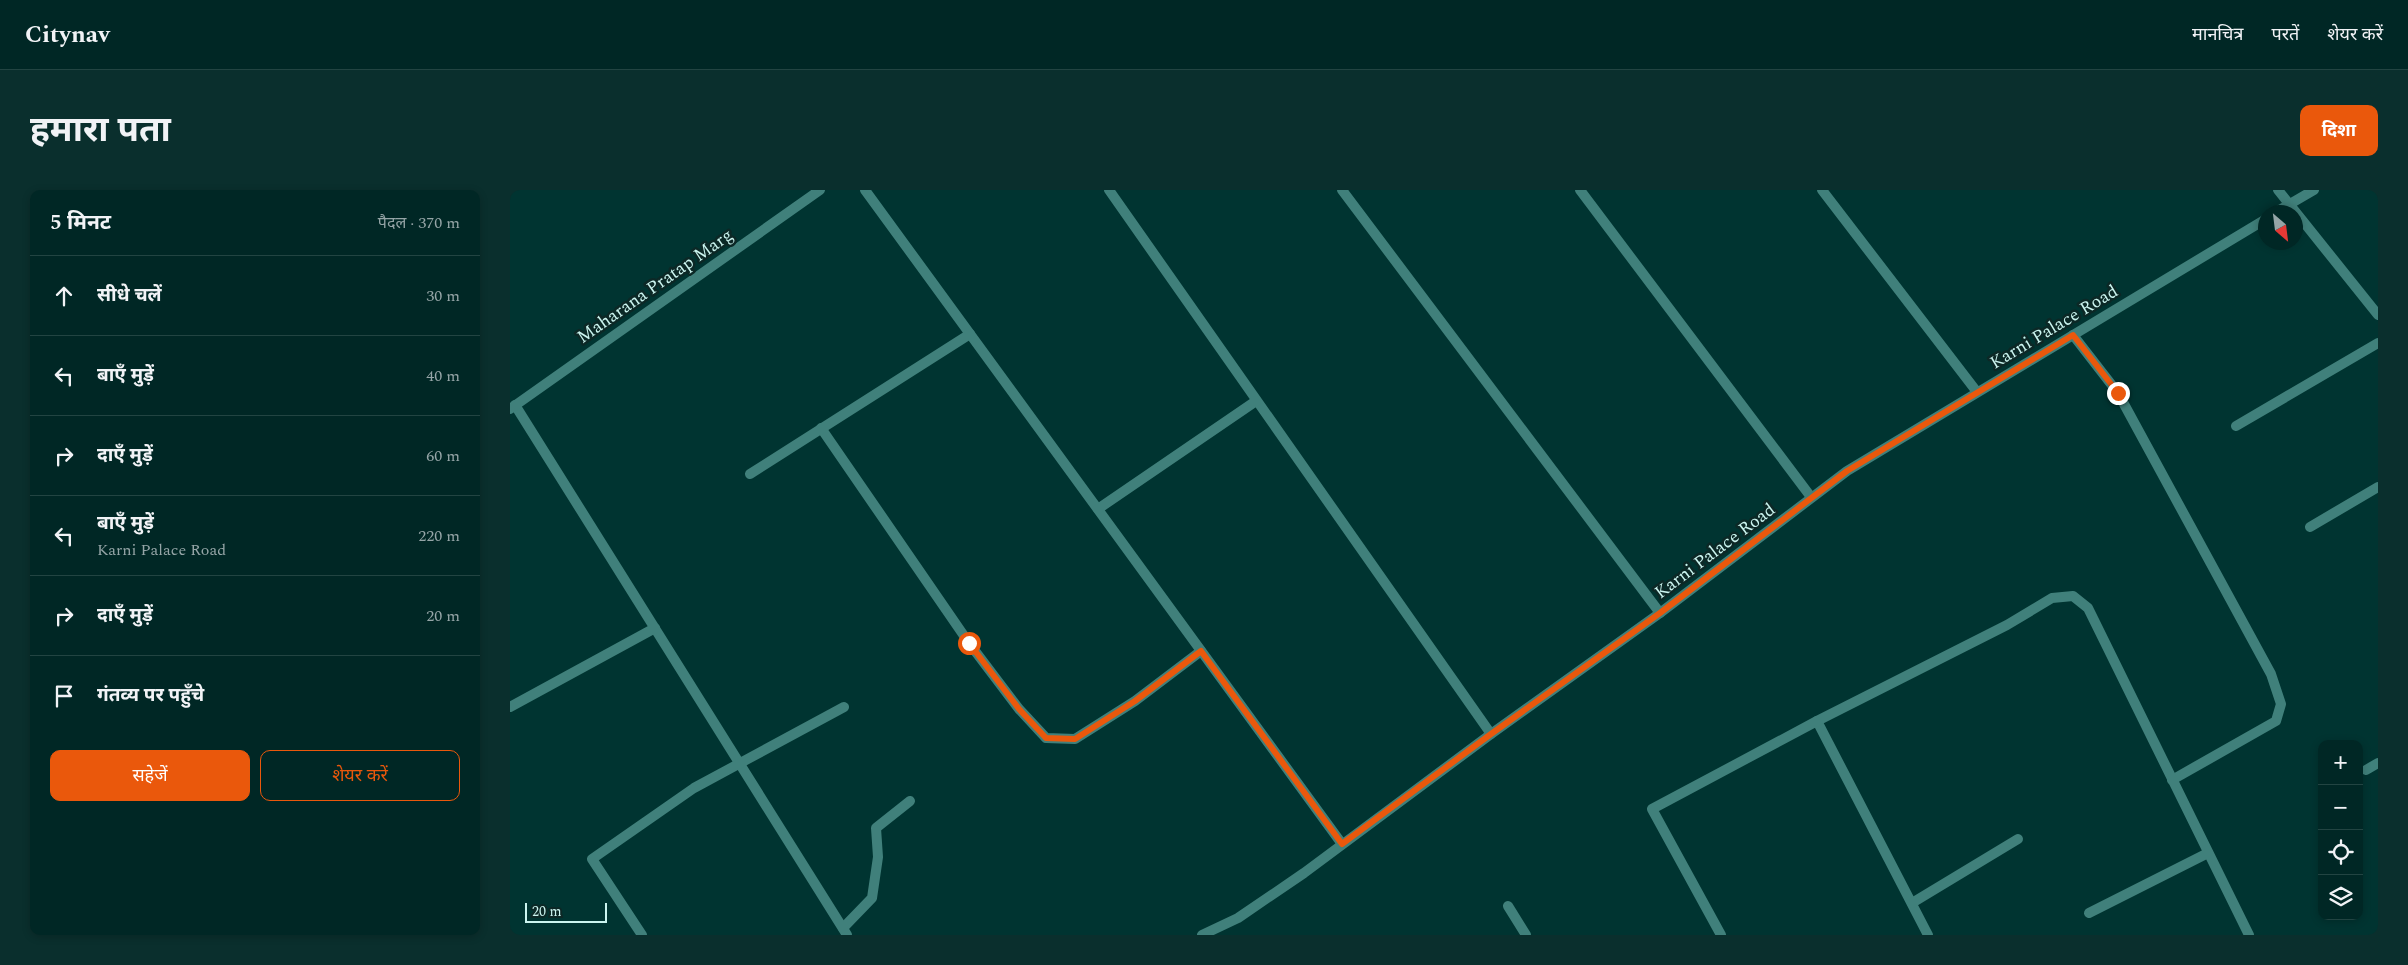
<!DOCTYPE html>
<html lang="hi">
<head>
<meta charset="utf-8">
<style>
  :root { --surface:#002725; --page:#0a2f2d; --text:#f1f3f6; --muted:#95a5a7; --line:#224442; --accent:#ea580c }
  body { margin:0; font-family:Spectral,"Noto Sans Devanagari",serif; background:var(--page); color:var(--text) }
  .controls { position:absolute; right:15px; bottom:15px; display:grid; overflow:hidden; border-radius:10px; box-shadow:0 2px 8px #0003 }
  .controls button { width:45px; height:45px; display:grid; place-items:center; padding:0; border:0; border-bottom:1px solid var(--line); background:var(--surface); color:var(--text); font:25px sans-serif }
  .compass { position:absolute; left:1748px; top:15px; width:45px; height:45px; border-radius:50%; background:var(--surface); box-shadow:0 2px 8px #0003; rotate:152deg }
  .scale { position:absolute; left:15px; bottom:12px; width:82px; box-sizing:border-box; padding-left:5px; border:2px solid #cbf4ef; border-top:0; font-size:14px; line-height:18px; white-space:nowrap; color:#cbf4ef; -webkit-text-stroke:4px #0c2826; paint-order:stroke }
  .stop { position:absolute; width:15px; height:15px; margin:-11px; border:4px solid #ea580c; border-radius:50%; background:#fff }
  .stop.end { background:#ea580c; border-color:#fff; box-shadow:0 1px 5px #0008 }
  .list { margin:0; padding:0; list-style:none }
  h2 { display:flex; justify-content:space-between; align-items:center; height:65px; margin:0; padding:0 20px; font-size:21px }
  h2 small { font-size:16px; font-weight:400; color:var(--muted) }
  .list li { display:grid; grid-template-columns:32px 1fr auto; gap:15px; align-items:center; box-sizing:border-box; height:80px; padding:0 20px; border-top:1px solid var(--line) }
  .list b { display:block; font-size:19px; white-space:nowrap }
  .list p { margin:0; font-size:16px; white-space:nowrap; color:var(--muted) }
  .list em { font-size:16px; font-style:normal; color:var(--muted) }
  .actions { display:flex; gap:10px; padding:15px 20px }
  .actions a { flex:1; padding:11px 0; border:1px solid var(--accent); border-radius:10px; text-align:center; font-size:18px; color:var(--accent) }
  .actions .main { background:var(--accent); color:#fff }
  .icon { flex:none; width:28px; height:28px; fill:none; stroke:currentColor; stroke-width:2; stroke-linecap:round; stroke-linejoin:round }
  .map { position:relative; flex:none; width:1868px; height:745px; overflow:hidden; border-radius:10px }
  header { display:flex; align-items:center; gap:30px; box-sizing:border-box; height:70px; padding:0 25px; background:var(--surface); border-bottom:1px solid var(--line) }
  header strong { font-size:24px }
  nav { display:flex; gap:28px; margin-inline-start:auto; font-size:18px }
  .intro { display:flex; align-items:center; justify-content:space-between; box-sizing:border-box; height:120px; padding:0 30px }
  h1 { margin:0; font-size:35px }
  .button { padding:12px 22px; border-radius:10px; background:var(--accent); color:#fff; font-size:18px; font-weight:700 }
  main { display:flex; gap:30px; padding:0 30px }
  aside { flex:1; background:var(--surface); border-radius:10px; box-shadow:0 2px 8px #0003 }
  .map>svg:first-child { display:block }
</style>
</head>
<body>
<header>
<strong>Citynav</strong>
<nav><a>मानचित्र</a><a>परतें</a><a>शेयर करें</a></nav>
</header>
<div class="intro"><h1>हमारा पता</h1><a class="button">दिशा</a></div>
<main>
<aside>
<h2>5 मिनट<small>पैदल · 370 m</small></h2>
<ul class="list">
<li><svg class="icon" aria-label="ahead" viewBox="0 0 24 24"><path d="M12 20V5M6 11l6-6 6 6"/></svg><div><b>सीधे चलें</b></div><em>30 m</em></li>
<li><svg class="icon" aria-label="left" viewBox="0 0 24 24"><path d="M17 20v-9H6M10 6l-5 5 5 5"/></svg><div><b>बाएँ मुड़ें</b></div><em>40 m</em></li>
<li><svg class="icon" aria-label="right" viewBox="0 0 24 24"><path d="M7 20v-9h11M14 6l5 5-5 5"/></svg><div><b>दाएँ मुड़ें</b></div><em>60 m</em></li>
<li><svg class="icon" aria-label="left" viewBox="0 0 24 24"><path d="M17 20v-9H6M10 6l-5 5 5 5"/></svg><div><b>बाएँ मुड़ें</b><p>Karni Palace Road</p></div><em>220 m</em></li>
<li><svg class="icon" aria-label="right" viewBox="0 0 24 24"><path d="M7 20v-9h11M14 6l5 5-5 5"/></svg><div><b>दाएँ मुड़ें</b></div><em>20 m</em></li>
<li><svg class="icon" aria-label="arrive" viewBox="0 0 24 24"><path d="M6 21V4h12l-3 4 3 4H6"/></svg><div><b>गंतव्य पर पहुँचे</b></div></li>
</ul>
<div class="actions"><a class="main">सहेजें</a><a>शेयर करें</a></div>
</aside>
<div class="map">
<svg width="1868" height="745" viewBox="0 0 1868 745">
  <rect width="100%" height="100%" fill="#003431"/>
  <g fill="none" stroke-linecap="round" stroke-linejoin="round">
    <!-- minor -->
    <g stroke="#40807b" stroke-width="10">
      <polyline points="355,0 832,654"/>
      <polyline points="599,0 981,544"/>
      <polyline points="832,0 1150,423"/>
      <polyline points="1070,0 1301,307"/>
      <polyline points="1312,0 1467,202"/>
      <polyline points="1768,0 1868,125"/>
      <polyline points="1766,22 1804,0"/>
      <polyline points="1563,145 1608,203 1761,484 1771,514 1766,531 1662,590"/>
      <polyline points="5,215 337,745"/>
      <polyline points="1726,236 1868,153"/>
      <polyline points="311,238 459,453 509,519 536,548 565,549 625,511 691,461"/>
      <polyline points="240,284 460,144"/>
      <polyline points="588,319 746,211"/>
      <polyline points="1800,337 1868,297"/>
      <polyline points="0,517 145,438"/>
      <polyline points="1307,531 1418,745"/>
      <polyline points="1856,580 1868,573"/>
      <polyline points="1402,713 1508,649"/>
      <polyline points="998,716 1016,745"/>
      <polyline points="1579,723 1698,663"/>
      <polyline points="333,738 362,708 368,667 366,638 400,611"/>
      <polyline points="132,745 82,669 184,598 334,517"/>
      <polyline points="692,745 728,728 794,683 981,544 1150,423 1337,281 1756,29"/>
      <polyline points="1211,745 1142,619 1307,531 1497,435 1542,408 1563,406 1578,418 1739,745"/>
    </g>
    <!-- tertiary -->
    <polyline stroke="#40807b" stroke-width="10" points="0,219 310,0"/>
  </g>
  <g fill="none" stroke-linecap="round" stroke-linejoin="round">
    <!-- route -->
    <polyline stroke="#ea580c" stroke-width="6" points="459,453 509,519 536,548 565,549 625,511 691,461 832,654 981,544 1150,423 1337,281 1563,145 1608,203"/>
  </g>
  <g text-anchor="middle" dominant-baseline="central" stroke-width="5" stroke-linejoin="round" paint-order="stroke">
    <!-- street labels -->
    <g font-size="18" fill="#cbf4ef" stroke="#0c2826">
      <text transform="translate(145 96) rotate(-35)">Maharana Pratap Marg</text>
      <text transform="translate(1544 137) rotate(-31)">Karni Palace Road</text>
      <text transform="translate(1205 361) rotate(-37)">Karni Palace Road</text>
    </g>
  </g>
</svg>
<div class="controls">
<button>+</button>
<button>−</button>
<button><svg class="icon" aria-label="locate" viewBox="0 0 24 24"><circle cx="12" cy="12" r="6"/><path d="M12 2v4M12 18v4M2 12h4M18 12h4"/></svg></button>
<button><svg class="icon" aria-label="layers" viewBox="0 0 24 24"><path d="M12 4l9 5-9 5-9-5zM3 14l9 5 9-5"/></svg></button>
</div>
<svg class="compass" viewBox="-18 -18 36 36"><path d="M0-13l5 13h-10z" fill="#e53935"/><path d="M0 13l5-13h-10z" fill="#95a5a7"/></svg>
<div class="scale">20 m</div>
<div class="stop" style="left:459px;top:453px"></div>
<div class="stop end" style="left:1608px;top:203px"></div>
</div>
</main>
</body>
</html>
